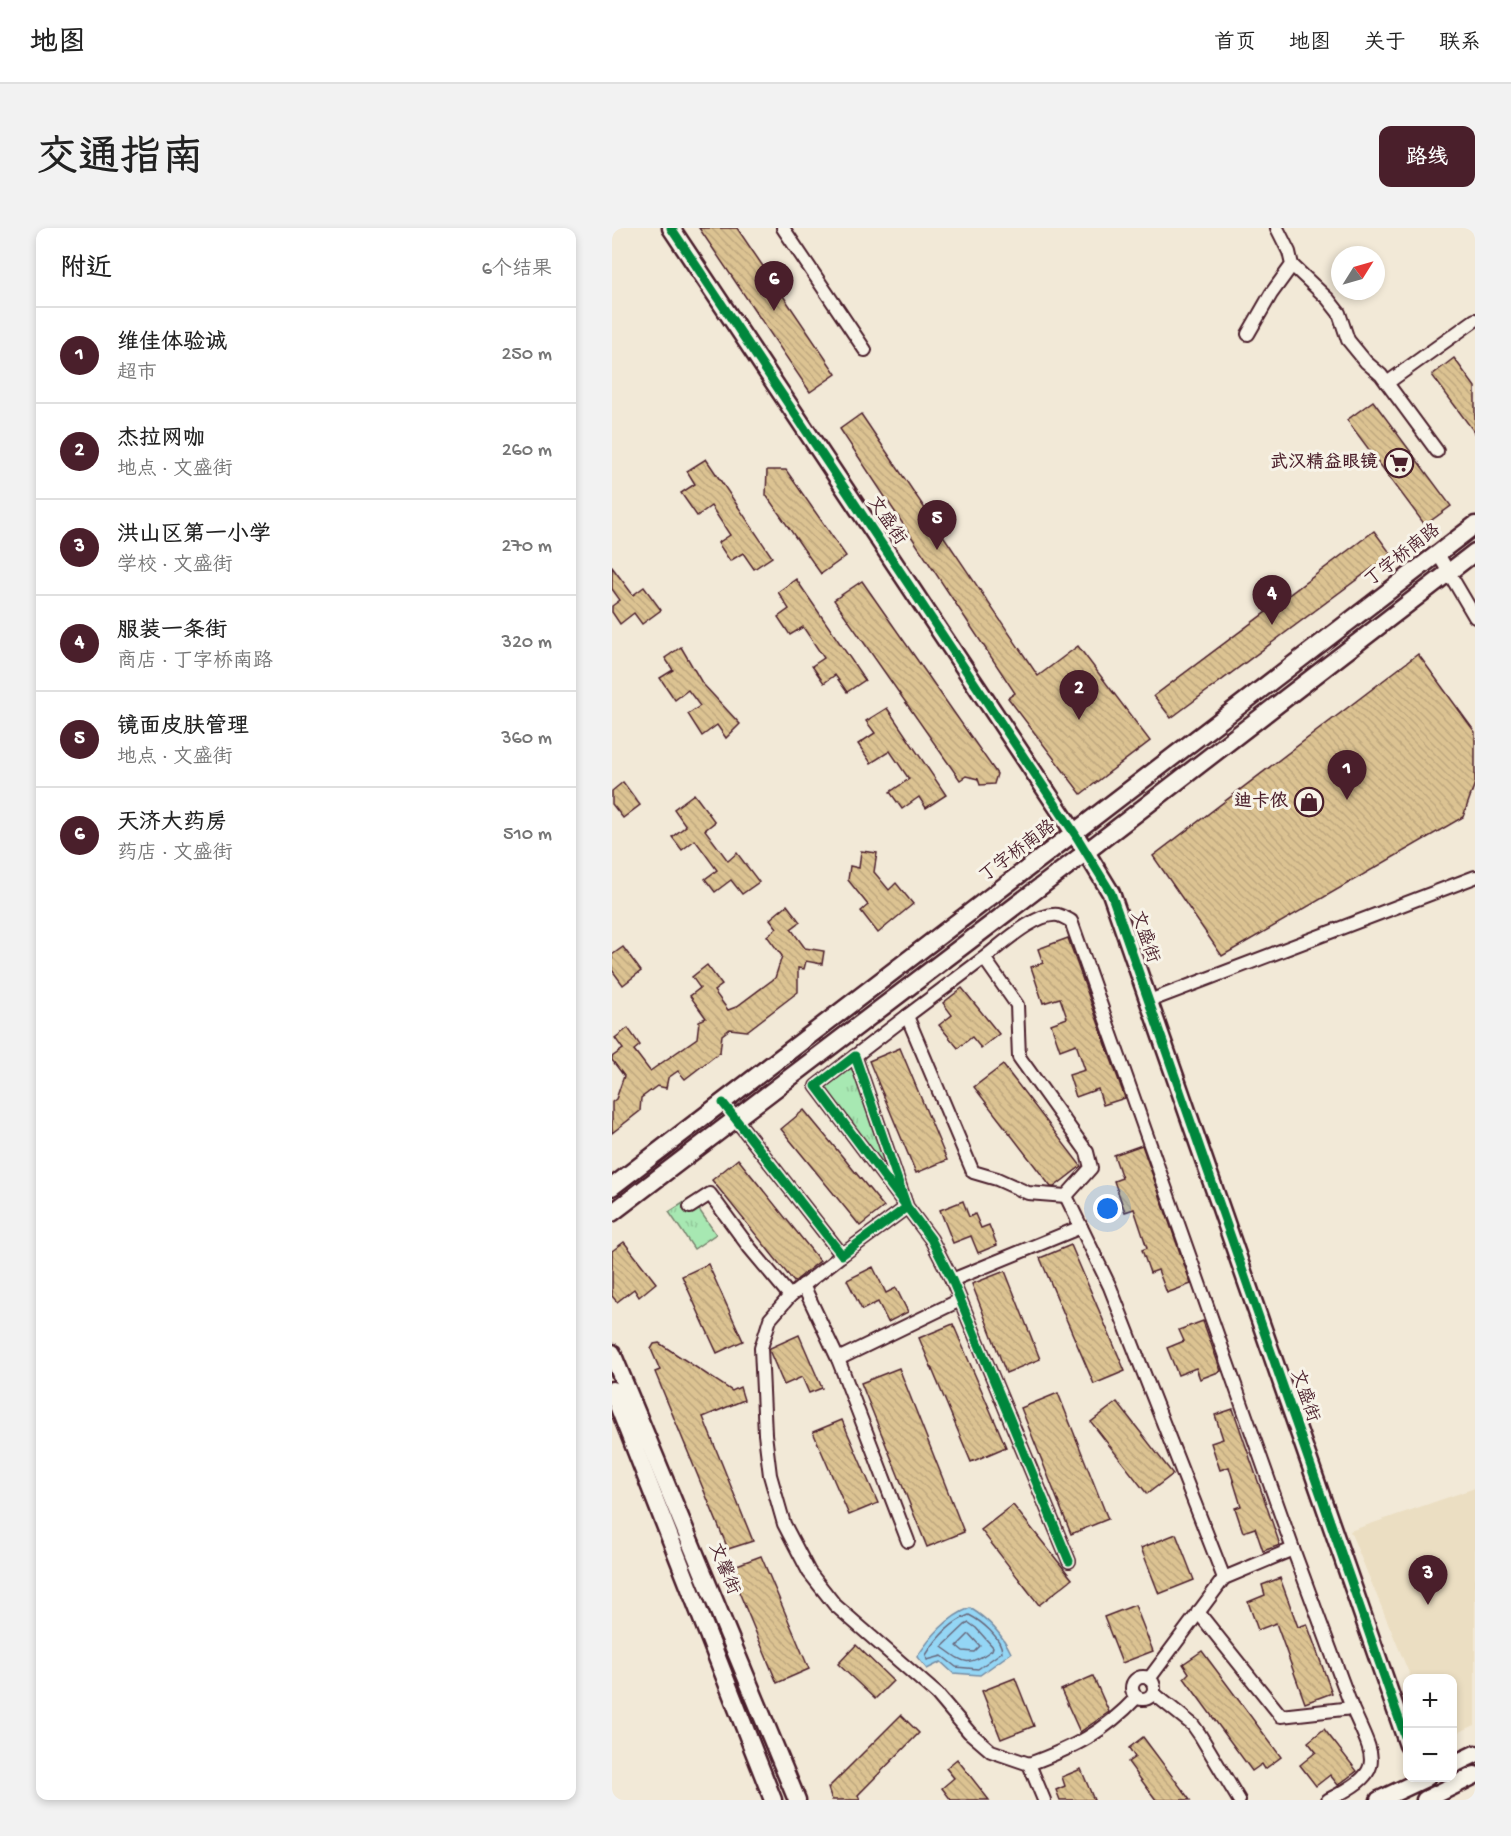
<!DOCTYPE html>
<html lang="zh">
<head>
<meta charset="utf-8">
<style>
  :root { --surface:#fff; --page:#f2f2f2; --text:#222; --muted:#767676; --line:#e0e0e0; --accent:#4a1f2b }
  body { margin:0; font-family:"Gochi Hand","LXGW WenKai TC",sans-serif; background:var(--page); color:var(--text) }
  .controls { position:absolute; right:18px; bottom:18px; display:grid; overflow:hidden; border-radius:12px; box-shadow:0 3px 9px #0003 }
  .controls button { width:54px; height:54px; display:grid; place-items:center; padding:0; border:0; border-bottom:2px solid var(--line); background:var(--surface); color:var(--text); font:30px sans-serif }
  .compass { position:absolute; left:719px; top:18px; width:54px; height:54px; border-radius:50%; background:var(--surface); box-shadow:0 3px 9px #0003; rotate:53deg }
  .you { position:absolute; left:496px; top:981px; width:21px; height:21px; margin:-15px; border:4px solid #fff; border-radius:50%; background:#1a73e8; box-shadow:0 0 0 9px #1a73e833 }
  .badge { display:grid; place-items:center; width:39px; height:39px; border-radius:50%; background:var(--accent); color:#fff; font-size:20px; font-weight:700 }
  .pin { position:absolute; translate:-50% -50px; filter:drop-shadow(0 2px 3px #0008) }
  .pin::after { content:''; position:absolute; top:32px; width:21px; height:18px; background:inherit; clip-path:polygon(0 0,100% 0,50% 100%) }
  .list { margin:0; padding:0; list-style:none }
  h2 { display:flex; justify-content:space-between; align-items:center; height:78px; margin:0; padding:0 24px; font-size:26px }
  h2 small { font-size:20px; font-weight:400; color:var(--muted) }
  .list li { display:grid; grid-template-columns:39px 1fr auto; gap:18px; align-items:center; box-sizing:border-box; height:96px; padding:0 24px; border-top:2px solid var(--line) }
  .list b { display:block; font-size:22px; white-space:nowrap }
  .list p { margin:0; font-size:20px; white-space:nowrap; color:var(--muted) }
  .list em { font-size:20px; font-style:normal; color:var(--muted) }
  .map { position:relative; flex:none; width:863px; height:1572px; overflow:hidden; border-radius:12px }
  header { display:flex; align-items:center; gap:36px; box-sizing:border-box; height:84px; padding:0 30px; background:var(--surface); border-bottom:2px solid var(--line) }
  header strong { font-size:28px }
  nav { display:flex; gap:33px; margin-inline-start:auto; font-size:21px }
  .intro { display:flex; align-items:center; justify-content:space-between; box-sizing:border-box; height:144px; padding:0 36px }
  h1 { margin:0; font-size:42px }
  .button { padding:15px 27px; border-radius:12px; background:var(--accent); color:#fff; font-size:21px; font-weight:700 }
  main { display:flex; gap:36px; padding:0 36px }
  aside { flex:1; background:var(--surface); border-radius:12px; box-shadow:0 3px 9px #0003 }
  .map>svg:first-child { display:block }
</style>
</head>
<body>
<header>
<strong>地图</strong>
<nav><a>首页</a><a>地图</a><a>关于</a><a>联系</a></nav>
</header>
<div class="intro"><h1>交通指南</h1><a class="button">路线</a></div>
<main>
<aside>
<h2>附近<small>6个结果</small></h2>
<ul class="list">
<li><span class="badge">1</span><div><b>维佳体验诚</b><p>超市</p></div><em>250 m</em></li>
<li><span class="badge">2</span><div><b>杰拉网咖</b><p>地点 · 文盛街</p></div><em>260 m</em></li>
<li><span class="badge">3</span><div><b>洪山区第一小学</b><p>学校 · 文盛街</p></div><em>270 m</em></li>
<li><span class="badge">4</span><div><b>服装一条街</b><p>商店 · 丁字桥南路</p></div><em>320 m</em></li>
<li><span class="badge">5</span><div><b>镜面皮肤管理</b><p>地点 · 文盛街</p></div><em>360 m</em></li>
<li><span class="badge">6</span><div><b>天济大药房</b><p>药店 · 文盛街</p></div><em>510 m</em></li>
</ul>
</aside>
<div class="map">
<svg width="863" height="1572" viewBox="0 0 863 1572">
  <defs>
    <pattern id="grass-tufts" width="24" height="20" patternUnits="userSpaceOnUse" patternTransform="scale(1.5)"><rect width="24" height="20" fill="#a7e8b2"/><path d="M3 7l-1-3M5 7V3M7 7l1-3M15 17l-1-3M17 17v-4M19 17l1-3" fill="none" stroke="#91c799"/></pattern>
    <pattern id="building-back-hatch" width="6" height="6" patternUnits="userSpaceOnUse" patternTransform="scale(1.5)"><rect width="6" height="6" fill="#dcc392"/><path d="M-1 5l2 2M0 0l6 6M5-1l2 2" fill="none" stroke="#bea77e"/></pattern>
  </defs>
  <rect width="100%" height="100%" fill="#f2e9d7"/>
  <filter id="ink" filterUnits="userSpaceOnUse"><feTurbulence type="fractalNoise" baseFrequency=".0167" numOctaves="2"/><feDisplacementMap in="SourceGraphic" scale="12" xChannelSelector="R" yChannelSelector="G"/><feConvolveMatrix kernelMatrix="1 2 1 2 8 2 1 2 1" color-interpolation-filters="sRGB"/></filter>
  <g filter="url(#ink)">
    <!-- built -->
    <polygon fill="#ebdec2" points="863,1260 863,1497 841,1507 840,1450 799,1450 738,1303"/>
    <!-- grass -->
    <g fill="url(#grass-tufts)" stroke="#78846e" stroke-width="1.5">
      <polygon points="240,839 280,950 212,859"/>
      <polygon points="79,970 104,1006 82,1021 57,984"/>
    </g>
    <!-- water -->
    <path fill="#94d6f5" stroke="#768da4" stroke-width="1.5" d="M358,1380C376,1391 390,1406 399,1425L368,1447L341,1445L329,1434L315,1441L305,1429C319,1408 335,1389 358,1380Z"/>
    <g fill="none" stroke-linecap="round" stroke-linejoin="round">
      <!-- shore -->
      <g stroke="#68687c" stroke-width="1.5">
        <path d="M357,1387C369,1393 390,1410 390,1424L366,1441L344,1439L330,1428L315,1432L314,1427C324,1411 339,1394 357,1387Z"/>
        <path d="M357,1395L364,1400L381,1419L380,1422C355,1440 352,1435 330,1419L353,1397Z"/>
        <polygon points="357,1406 368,1418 362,1424 351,1423 345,1418"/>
      </g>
    </g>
    <!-- building -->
    <g fill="url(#building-back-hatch)" stroke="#4a1f2b" stroke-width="1.5">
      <polygon points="87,0 125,0 224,146 198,164"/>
      <polygon points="842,130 863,159 863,205 820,147"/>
      <polygon points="761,173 839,278 813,297 735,192"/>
      <polygon points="249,186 426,448 466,418 538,513 469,566 396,470 403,465 228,201"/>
      <polygon points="94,231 160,329 142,341 131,325 118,333 106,315 118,307 99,278 85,288 69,265 83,256 75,243"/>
      <polygon points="155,242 174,242 234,328 209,346 154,267"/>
      <polygon points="762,303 779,326 559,490 542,468"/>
      <polygon points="0,339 21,367 32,359 49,382 30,396 22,385 8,396 0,384 0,378 8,372 0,361"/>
      <polygon points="184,351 253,452 235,464 223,447 212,455 200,438 212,430 191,399 178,407 166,389 177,381 166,364"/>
      <polygon points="250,353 385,546 382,556 368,557 366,551 354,548 348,552 222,372"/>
      <polygon points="69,419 90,455 128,496 114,510 105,497 90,508 76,486 88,478 76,462 63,472 48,450 61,442 53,430"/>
      <polygon points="806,426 863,504 863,555 851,589 610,728 541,628"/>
      <polygon points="275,480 334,567 314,580 307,569 290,581 278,564 297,551 278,523 259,535 246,516 263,505 254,493"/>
      <polygon points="11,554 28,577 11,590 0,576 0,563"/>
      <polygon points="82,566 103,594 93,602 116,633 125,625 147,654 130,666 119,652 103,664 93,651 105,642 83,612 70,622 60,609 74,598 62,581"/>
      <polygon points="249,623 265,625 262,644 277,662 284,655 301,676 266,705 249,683 256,677 236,652 238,638 247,640"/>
      <polygon points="175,677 188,694 179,701 193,720 212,723 210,736 194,733 192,741 186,740 186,764 135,803 118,801 110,807 108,824 73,851 66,843 56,850 54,860 45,858 29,870 28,883 0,905 0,874 4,871 12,848 0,832 0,829 11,821 3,810 16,800 28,817 22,822 38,843 85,810 87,793 94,790 78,768 88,760 80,749 95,737 110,757 102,763 116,782 124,779 163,750 170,728 155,708 165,700 158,691"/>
      <polygon points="456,710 513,870 491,877 486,861 464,869 457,847 473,842 464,816 448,822 439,796 455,790 448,770 431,775 419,739 431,735 426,721"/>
      <polygon points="11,719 29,743 11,757 0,742 0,727"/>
      <polygon points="350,760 387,806 369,820 360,809 346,820 327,797 340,787 331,775"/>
      <polygon points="288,820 335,932 304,945 257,833"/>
      <polygon points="391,837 469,938 442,959 439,959 362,859"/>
      <polygon points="192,882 272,979 248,998 169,901"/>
      <polygon points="530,917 579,1056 555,1065 546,1042 538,1045 530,1022 535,1020 522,981 513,984 502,953 510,950 502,927"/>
      <polygon points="126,931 208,1033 182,1054 100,952"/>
      <polygon points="351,973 357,989 363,986 369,1000 377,997 385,1017 366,1025 359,1008 341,1015 328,982"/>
      <polygon points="12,1014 44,1055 27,1069 22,1061 5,1074 0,1068 0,1023"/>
      <polygon points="459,1017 513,1143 482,1156 428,1030"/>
      <polygon points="96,1036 131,1113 105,1125 70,1048"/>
      <polygon points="261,1039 274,1065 284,1060 296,1084 276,1094 266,1074 250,1082 235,1052"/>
      <polygon points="393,1043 428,1131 394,1145 360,1056"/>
      <polygon points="591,1093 609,1143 588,1151 584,1140 566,1147 555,1120 572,1113 567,1102"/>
      <polygon points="341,1096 394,1219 359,1234 307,1110"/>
      <polygon points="187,1107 210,1160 197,1165 190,1149 172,1157 157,1122 158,1120"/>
      <polygon points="47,1115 120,1163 128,1159 132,1172 91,1189 141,1313 116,1321 43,1144 48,1142 39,1121 42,1116"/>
      <polygon points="287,1140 352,1304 315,1319 249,1155"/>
      <polygon points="446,1165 496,1291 459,1306 409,1180"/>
      <polygon points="505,1174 561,1246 535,1266 479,1194"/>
      <polygon points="621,1181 668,1317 651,1323 643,1300 631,1304 623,1280 629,1278 617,1239 608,1242 599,1215 611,1211 603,1187"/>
      <polygon points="230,1192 266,1275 237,1287 201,1204"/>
      <polygon points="401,1277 460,1351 427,1377 369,1302"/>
      <polygon points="564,1306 582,1352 547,1366 529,1320"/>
      <polygon points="149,1328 197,1441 165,1455 117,1340"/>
      <polygon points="668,1350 686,1399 695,1396 720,1465 693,1475 664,1395 646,1402 636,1374 653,1367 650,1357"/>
      <polygon points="523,1377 541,1423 510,1435 492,1389"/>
      <polygon points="244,1417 281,1453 263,1471 226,1436"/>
      <polygon points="590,1423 669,1529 653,1541 650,1536 640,1543 572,1450 577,1445 571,1436"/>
      <polygon points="481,1448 497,1484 468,1504 449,1462"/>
      <polygon points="403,1450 422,1498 389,1511 370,1463"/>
      <polygon points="289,1487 307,1505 246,1567 248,1572 220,1572 216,1560"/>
      <polygon points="712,1501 745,1543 726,1557 718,1547 704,1558 688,1537 704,1524 696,1514"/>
      <polygon points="531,1509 578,1572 544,1572 516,1534 523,1529 517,1520"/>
      <polygon points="345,1531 377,1572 339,1572 330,1560 342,1550 334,1540"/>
      <polygon points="469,1541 482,1572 448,1572 444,1562 453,1558 450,1549"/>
    </g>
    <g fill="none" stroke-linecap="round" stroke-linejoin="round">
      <!-- street casing -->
      <g stroke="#4a1f2b" stroke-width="16">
        <g id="street">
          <polyline points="171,0 253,122"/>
          <polyline points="680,37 716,71 727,85 736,112 754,134 769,147 825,223"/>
          <polyline points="636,106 659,66 680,37 677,24 665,0"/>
          <polyline points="775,155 863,92"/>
          <polyline points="826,326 863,389"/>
          <polyline points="537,773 863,649"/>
          <path d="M295,788L372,730L405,777L407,829L475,924L479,940L454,968L498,1059L612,1350L681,1321L459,693C455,691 450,688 446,687C424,684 389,717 372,730"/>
          <polyline points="243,828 295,788 361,944 385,951 416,965 454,968"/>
          <polyline points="111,875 230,1027 295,979 204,858 243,828 295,979 319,1011 340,1052 457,1333"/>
          <polyline points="78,979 98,966 137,1019 178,1068 230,1027"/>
          <polyline points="340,1052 469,999"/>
          <polyline points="191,1057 226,1131 348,1072"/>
          <polyline points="178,1068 158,1091 149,1120 153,1206 158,1247 172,1296 197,1344 223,1377 325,1466 357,1504 379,1523 417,1536 432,1572"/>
          <polyline points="226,1131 296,1313"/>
          <polyline points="681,1321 740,1480"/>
          <path d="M586,1384L669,1488L740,1480C764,1533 774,1543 716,1572"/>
          <circle cx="531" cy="1460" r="11"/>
          <polyline points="537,1451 612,1350"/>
          <polyline points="541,1465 581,1497 588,1507 627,1572"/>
          <path d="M417,1536C463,1519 491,1505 525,1469"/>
        </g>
      </g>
      <!-- secondary casing -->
      <g stroke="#4a1f2b" stroke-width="21">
        <g id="secondary">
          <polyline points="59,0 463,606 499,665 796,1517"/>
          <polyline points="0,959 863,297"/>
          <polyline points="0,985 474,624 863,324"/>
          <polyline points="0,1125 185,1572"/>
          <polyline points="0,1162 161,1572"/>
          <polyline points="840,1537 863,1526"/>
          <polyline points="767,1572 814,1550"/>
          <polyline points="813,1572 863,1547"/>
        </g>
      </g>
      <!-- street -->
      <use href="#street" stroke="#f7f3e8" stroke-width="12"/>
      <!-- secondary -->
      <use href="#secondary" stroke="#f7f3e8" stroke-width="16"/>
      <!-- cycleway casing -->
      <g stroke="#f7f3e8" stroke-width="13">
        <g id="cycleway">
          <polyline points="59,0 463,606 499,665 796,1517"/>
          <polyline points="111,875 230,1027 295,979 204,858 243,828 295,979 319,1011 340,1052 457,1333"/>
        </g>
      </g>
      <!-- cycleway -->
      <use href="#cycleway" stroke="#00873e" stroke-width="9"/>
    </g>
  </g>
  <!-- icons -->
  <defs>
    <g id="supermarket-ring" transform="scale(1.5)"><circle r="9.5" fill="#f7f3e8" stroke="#4a1f2b" stroke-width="1.5"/><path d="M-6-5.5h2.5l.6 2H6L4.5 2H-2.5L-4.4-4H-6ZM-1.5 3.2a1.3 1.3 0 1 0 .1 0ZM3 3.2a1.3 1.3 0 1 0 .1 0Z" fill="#4a1f2b"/></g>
    <g id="shop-ring" transform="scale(1.5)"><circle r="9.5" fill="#f7f3e8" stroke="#4a1f2b" stroke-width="1.5"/><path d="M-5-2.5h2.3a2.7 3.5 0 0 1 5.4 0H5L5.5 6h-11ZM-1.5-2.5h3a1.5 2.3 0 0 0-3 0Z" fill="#4a1f2b"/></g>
  </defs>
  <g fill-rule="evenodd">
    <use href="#supermarket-ring" x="787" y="235"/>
    <use href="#shop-ring" x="697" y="574"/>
  </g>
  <g text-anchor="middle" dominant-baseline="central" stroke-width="6" stroke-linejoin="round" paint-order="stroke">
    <!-- poi labels -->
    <g font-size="18" font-weight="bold" fill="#4a1f2b" stroke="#f7f3e8" text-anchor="end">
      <text x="766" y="235">武汉精益眼镜</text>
      <text x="676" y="574">迪卡侬</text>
    </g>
    <!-- street labels -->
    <g font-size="18" fill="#4a1f2b" stroke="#f7f3e8">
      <text transform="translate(274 293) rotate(56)">文盛街</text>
      <text transform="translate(791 328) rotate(-38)">丁字桥南路</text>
      <text transform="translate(406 624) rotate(-37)">丁字桥南路</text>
      <text transform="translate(532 709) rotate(71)">文盛街</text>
      <text transform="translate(692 1168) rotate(71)">文盛街</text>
      <text transform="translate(111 1341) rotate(68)">文馨街</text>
    </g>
  </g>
</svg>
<div class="controls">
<button>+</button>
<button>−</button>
</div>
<svg class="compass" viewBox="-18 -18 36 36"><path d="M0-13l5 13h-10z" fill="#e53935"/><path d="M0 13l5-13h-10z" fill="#767676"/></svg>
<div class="you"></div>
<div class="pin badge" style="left:735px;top:572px">1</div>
<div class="pin badge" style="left:467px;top:492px">2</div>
<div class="pin badge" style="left:816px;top:1377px">3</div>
<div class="pin badge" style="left:660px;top:397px">4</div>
<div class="pin badge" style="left:325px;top:322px">5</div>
<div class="pin badge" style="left:162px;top:83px">6</div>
</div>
</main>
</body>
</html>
